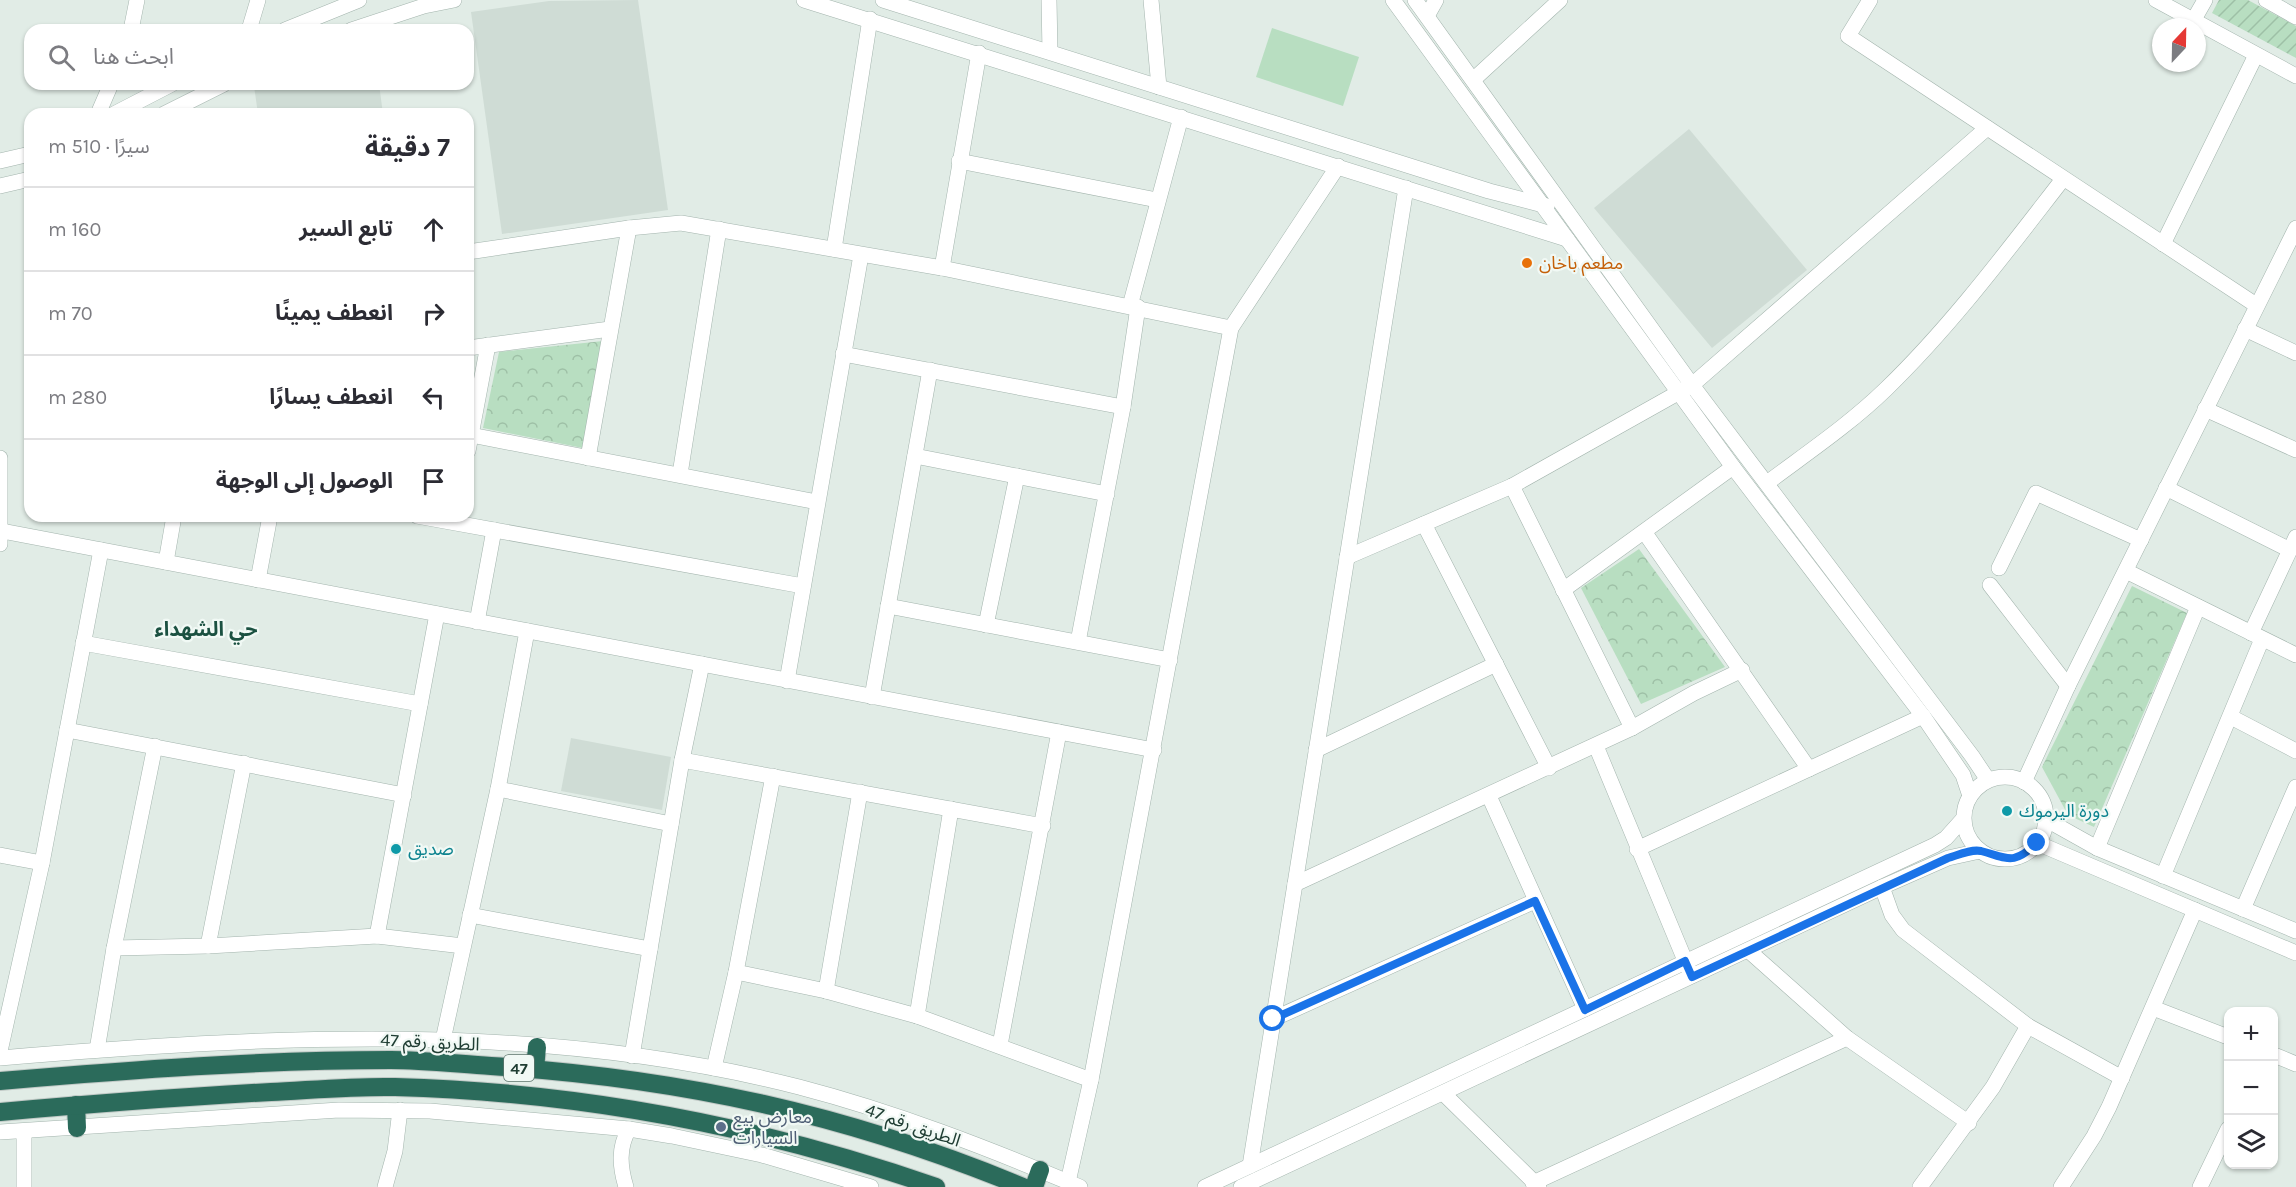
<!DOCTYPE html>
<html lang="ar">
<head>
<meta charset="utf-8">
<style>
  :root { --surface:#fff; --page:#f2f2f3; --text:#2b2b33; --muted:#7c7c81; --line:#e1e1e2 }
  body { margin:0; font-family:Karla,"Noto Sans Arabic",sans-serif; background:var(--page); color:var(--text); direction:rtl }
  .controls { position:absolute; right:18px; bottom:18px; display:grid; overflow:hidden; border-radius:12px; box-shadow:0 2px 4px #0004 }
  .controls button { width:54px; height:54px; display:grid; place-items:center; padding:0; border:0; border-bottom:2px solid var(--line); background:var(--surface); color:var(--text); font:30px sans-serif }
  .compass { position:absolute; left:2152px; top:18px; width:54px; height:54px; border-radius:50%; background:var(--surface); box-shadow:0 2px 4px #0004; rotate:22deg }
  .stop { position:absolute; width:18px; height:18px; margin:-14px; border:4px solid #1a73e8; border-radius:50%; background:#fff }
  .stop.end { background:#1a73e8; border-color:#fff; box-shadow:0 2px 6px #0008 }
  .list { margin:0; padding:0; list-style:none }
  h2 { display:flex; justify-content:space-between; align-items:center; height:78px; margin:0; padding:0 24px; font-size:26px }
  h2 small { font-size:20px; font-weight:400; color:var(--muted) }
  .list li { display:grid; grid-template-columns:39px 1fr auto; gap:18px; align-items:center; box-sizing:border-box; height:84px; padding:0 24px; border-top:2px solid var(--line) }
  .list b { display:block; font-size:22px; white-space:nowrap }
  .list em { font-size:20px; font-style:normal; color:var(--muted) }
  .icon { flex:none; width:33px; height:33px; fill:none; stroke:currentColor; stroke-width:2; stroke-linecap:round; stroke-linejoin:round }
  .map { position:relative; flex:none; width:2296px; height:1187px; overflow:hidden; direction:ltr }
  .search { position:absolute; background:var(--surface); box-shadow:0 2px 4px #0004; left:24px; top:24px; width:450px; height:66px; display:flex; align-items:center; gap:15px; box-sizing:border-box; padding:0 21px; border-radius:18px; color:var(--muted); font-size:22px }
  .panel { position:absolute; background:var(--surface); box-shadow:0 2px 4px #0004; left:24px; top:108px; width:450px; height:414px; border-radius:18px; direction:rtl }
  .map>svg:first-child { display:block }
</style>
</head>
<body>
<div class="map">
<svg width="2296" height="1187" viewBox="0 0 2296 1187">
  <defs>
    <pattern id="forest-crowns" width="20" height="18" patternUnits="userSpaceOnUse" patternTransform="scale(1.5)"><rect width="20" height="18" fill="#b8dec1"/><path d="M2 6a3 3 0 1 1 6 0M12 15a3 3 0 1 1 6 0" fill="none" stroke="#9ec0a6"/></pattern>
    <pattern id="garden-furrows" width="10" height="10" patternUnits="userSpaceOnUse" patternTransform="scale(1.5)"><rect width="10" height="10" fill="#b8dec1"/><path d="M-1 1l2-2M0 10L10 0M9 11l2-2" fill="none" stroke="#9ec0a6"/></pattern>
  </defs>
  <rect width="100%" height="100%" fill="#e1ece6"/>
  <!-- built -->
  <g fill="#cfdcd5">
    <polygon points="638,0 668,210 502,234 471,12 549,1"/>
    <polygon points="260,84 379,84 383,114 258,114 254,86"/>
    <polygon points="1689,129 1807,270 1712,348 1594,208"/>
    <polygon points="571,738 671,757 662,810 561,791"/>
  </g>
  <!-- forest -->
  <g fill="url(#forest-crowns)">
    <polygon points="603,341 583,448 483,428 499,352"/>
    <polygon points="1639,549 1725,667 1641,704 1581,588"/>
    <polygon points="2132,586 2187,613 2094,827 2068,815 2042,767"/>
  </g>
  <!-- garden -->
  <polygon fill="url(#garden-furrows)" points="2219,0 2248,0 2296,26 2296,58 2212,13"/>
  <!-- pitch -->
  <polygon fill="#b8dec1" points="1272,28 1359,57 1343,106 1256,77"/>
  <g fill="none" stroke-linecap="round" stroke-linejoin="round">
    <!-- minor casing -->
    <g stroke="#a3b4ad" stroke-width="16">
      <g id="minor">
        <polyline points="804,0 1567,239"/>
        <polyline points="883,0 1489,191 1547,206"/>
        <polyline points="1049,0 1050,52"/>
        <polyline points="1151,0 1159,87"/>
        <polyline points="1393,0 1733,467 1923,716 1963,775 1970,796"/>
        <polyline points="1415,0 1692,385 1972,756 1988,780"/>
        <polyline points="1870,0 1848,36 2256,305"/>
        <polyline points="2156,0 2296,76"/>
        <polyline points="2266,0 2296,17"/>
        <polyline points="1427,16 1436,0"/>
        <polyline points="2193,21 2205,0"/>
        <polyline points="131,30 137,0"/>
        <polyline points="249,30 258,0"/>
        <polyline points="285,30 359,0"/>
        <polyline points="351,30 424,6 454,0"/>
        <polyline points="1473,80 1560,0"/>
        <polyline points="98,114 111,84"/>
        <polyline points="114,114 172,84"/>
        <polyline points="164,114 224,84"/>
        <polyline points="0,161 30,154"/>
        <polyline points="959,161 1157,200"/>
        <polyline points="0,186 30,179"/>
        <polyline points="2163,244 2256,55"/>
        <polyline points="834,249 870,19"/>
        <polyline points="468,252 629,228 681,223 942,268 1231,328"/>
        <polyline points="942,268 979,53"/>
        <polyline points="1130,306 1181,117"/>
        <polyline points="2245,329 2296,353"/>
        <polyline points="468,348 610,329"/>
        <polyline points="843,354 1123,407"/>
        <polyline points="2205,409 2296,450"/>
        <polyline points="471,435 817,502"/>
        <polyline points="468,451 488,345"/>
        <polyline points="915,456 1107,494"/>
        <polyline points="0,458 0,544"/>
        <polyline points="588,458 629,228"/>
        <polyline points="680,474 719,229"/>
        <path d="M1767,483C1807,453 1850,424 1886,389C1952,325 2007,251 2063,179"/>
        <polyline points="1512,486 1632,728"/>
        <polyline points="2166,488 2290,550"/>
        <polyline points="417,516 803,586"/>
        <polyline points="1424,524 1549,768"/>
        <polyline points="2,531 1154,750"/>
        <polyline points="1645,533 1809,769 1923,716"/>
        <polyline points="1347,557 1512,486 1692,385 1987,128"/>
        <polyline points="166,562 174,516"/>
        <polyline points="1999,568 2036,493 2141,540"/>
        <polyline points="2126,571 2296,655"/>
        <polyline points="258,580 270,516"/>
        <polyline points="1990,585 2068,686"/>
        <polyline points="1563,590 1733,467"/>
        <polyline points="888,606 1170,660"/>
        <polyline points="477,622 494,530"/>
        <polyline points="986,625 1017,476"/>
        <polyline points="2251,633 2296,537"/>
        <polyline points="1078,642 1123,407 1138,307"/>
        <polyline points="83,643 420,704"/>
        <polyline points="787,681 861,255"/>
        <polyline points="872,697 930,370"/>
        <polyline points="2231,717 2296,751"/>
        <polyline points="67,730 404,795"/>
        <polyline points="1596,746 1689,970"/>
        <polyline points="1316,750 1496,664"/>
        <polyline points="682,760 1043,826"/>
        <circle cx="2005" cy="818" r="41"/>
        <polyline points="2024,782 2068,686 2296,228"/>
        <polyline points="498,789 671,824"/>
        <polyline points="1489,796 1585,1009"/>
        <polyline points="2047,820 2097,848 2296,931"/>
        <polyline points="2037,843 2296,953"/>
        <polyline points="2097,848 2198,607"/>
        <polyline points="1637,849 1809,769"/>
        <polyline points="0,855 42,863"/>
        <polyline points="2163,876 2262,639"/>
        <polyline points="1295,884 1632,728 1694,693 1742,670"/>
        <polyline points="1882,887 1892,915 1903,930 2028,1026 2122,1078"/>
        <polyline points="2243,909 2296,787"/>
        <polyline points="470,915 650,949"/>
        <polyline points="377,936 437,614"/>
        <polyline points="208,946 244,763"/>
        <polyline points="114,948 208,946 377,936 463,946"/>
        <polyline points="1749,951 1847,1038 1969,1123"/>
        <polyline points="736,972 826,991 917,1016 1091,1080"/>
        <polyline points="826,991 860,792"/>
        <polyline points="2153,1008 2228,1037"/>
        <polyline points="917,1016 951,809"/>
        <polyline points="1273,1019 1535,901"/>
        <polyline points="443,1040 498,789 527,631"/>
        <polyline points="1000,1045 1059,732"/>
        <polyline points="97,1050 114,948 155,746"/>
        <polyline points="0,1051 42,863 101,550"/>
        <polyline points="2274,1055 2296,1064"/>
        <polyline points="632,1056 682,760 702,664"/>
        <path d="M0,1058C266,1036 538,1020 799,1087C895,1112 988,1148 1080,1187"/>
        <polyline points="714,1068 736,972 773,776"/>
        <polyline points="1443,1093 1539,1187"/>
        <polyline points="24,1131 24,1187"/>
        <polyline points="0,1132 339,1110 430,1111 629,1129 672,1136 762,1155 871,1187"/>
        <polyline points="1250,1166 1406,188"/>
        <polyline points="1068,1182 1091,1080 1231,328 1338,166"/>
        <polyline points="1533,1183 1847,1038"/>
        <polyline points="385,1187 395,1151 400,1110"/>
        <path d="M626,1187C620,1167 618,1148 629,1129"/>
        <polyline points="1205,1187 1935,845 1946,838 1963,819"/>
        <polyline points="1241,1187 1882,887 1948,858 1980,851"/>
        <polyline points="1920,1187 1993,1087 2028,1026"/>
        <polyline points="2061,1187 2094,1136 2109,1107 2195,910"/>
        <polyline points="2200,1187 2228,1129"/>
      </g>
    </g>
    <!-- highway casing -->
    <g stroke="#c1c9c6" stroke-width="20">
      <g id="highway">
        <polyline points="535,1069 537,1047"/>
        <path d="M0,1081C130,1070 261,1060 391,1060C424,1060 458,1064 491,1066C680,1078 847,1114 1023,1187"/>
        <polyline points="76,1105 77,1128"/>
        <path d="M0,1112C90,1104 180,1097 271,1092C312,1090 354,1086 395,1087C580,1092 761,1126 936,1187"/>
        <polyline points="1034,1187 1040,1170"/>
      </g>
    </g>
    <!-- minor -->
    <use href="#minor" stroke="#fff" stroke-width="15"/>
    <!-- highway -->
    <use href="#highway" stroke="#2b6b5b" stroke-width="18"/>
  </g>
  <g fill="none" stroke-linecap="round" stroke-linejoin="round">
    <!-- route -->
    <path stroke="#1a73e8" stroke-width="8" d="M1273,1019L1535,901L1585,1010L1685,961L1692,977L1948,858C1958,855 1971,849 1981,851C2008,858 2013,866 2037,843"/>
  </g>
  <!-- markers -->
  <circle fill="#e8710a" stroke="#f1f9f5" stroke-width="2" cx="1527" cy="263" r="6"/>
  <g fill="#0f9aa8" stroke="#f1f9f5" stroke-width="2">
    <circle cx="2007" cy="811" r="6"/>
    <circle cx="396" cy="849" r="6"/>
  </g>
  <circle fill="#5c6f8a" stroke="#f1f9f5" stroke-width="2" cx="721" cy="1127" r="6"/>
  <g text-anchor="middle" dominant-baseline="central" stroke-width="4.5" stroke-linejoin="round" paint-order="stroke">
    <!-- shield labels -->
    <rect fill="#f1f9f5" stroke="#5f766e" stroke-width="1.5" x="504" y="1055" width="30" height="26" rx="4.5"/>
    <g font-size="16" font-weight="bold" fill="#203e34">
      <text x="519" y="1068">47</text>
    </g>
    <!-- food labels -->
    <g font-size="18" fill="#c56008" stroke="#f1f9f5" text-anchor="start">
      <text x="1539" y="263">مطعم باخان</text>
    </g>
    <!-- culture labels -->
    <g font-size="18" fill="#0d838f" stroke="#f1f9f5" text-anchor="start">
      <text x="2019" y="811">دورة اليرموك</text>
      <text x="408" y="849">صديق</text>
    </g>
    <!-- street labels -->
    <g font-size="18" fill="#203e34" stroke="#f1f9f5">
      <text transform="translate(430 1042) rotate(3)">الطريق رقم 47</text>
      <text transform="translate(913 1125) rotate(19)">الطريق رقم 47</text>
    </g>
    <!-- service labels -->
    <g font-size="18" fill="#4e5e75" stroke="#f1f9f5" text-anchor="start">
      <text x="733" y="1117">معارض بيع<tspan x="733" dy="21">السيارات</tspan></text>
    </g>
    <!-- neighbourhood labels -->
    <g font-size="20" font-weight="bold" fill="#1b5141" stroke="#f1f9f5">
      <text x="206" y="629">حي الشهداء</text>
    </g>
  </g>
</svg>
<div class="controls">
<button>+</button>
<button>−</button>
<button><svg class="icon" aria-label="layers" viewBox="0 0 24 24"><path d="M12 4l9 5-9 5-9-5zM3 14l9 5 9-5"/></svg></button>
</div>
<svg class="compass" viewBox="-18 -18 36 36"><path d="M0-13l5 13h-10z" fill="#e53935"/><path d="M0 13l5-13h-10z" fill="#7c7c81"/></svg>
<div class="stop" style="left:1273px;top:1019px"></div>
<div class="stop end" style="left:2037px;top:843px"></div>
<div class="search"><svg class="icon" aria-label="search" viewBox="0 0 24 24"><circle cx="10" cy="10" r="6"/><path d="M15 15l6 6"/></svg>ابحث هنا</div>
<section class="panel">
<h2>7 دقيقة<small>سيرًا · 510 m</small></h2>
<ul class="list">
<li><svg class="icon" aria-label="ahead" viewBox="0 0 24 24"><path d="M12 20V5M6 11l6-6 6 6"/></svg><div><b>تابع السير</b></div><em>160 m</em></li>
<li><svg class="icon" aria-label="right" viewBox="0 0 24 24"><path d="M7 20v-9h11M14 6l5 5-5 5"/></svg><div><b>انعطف يمينًا</b></div><em>70 m</em></li>
<li><svg class="icon" aria-label="left" viewBox="0 0 24 24"><path d="M17 20v-9H6M10 6l-5 5 5 5"/></svg><div><b>انعطف يسارًا</b></div><em>280 m</em></li>
<li><svg class="icon" aria-label="arrive" viewBox="0 0 24 24"><path d="M6 21V4h12l-3 4 3 4H6"/></svg><div><b>الوصول إلى الوجهة</b></div></li>
</ul>
</section>
</div>
</body>
</html>
